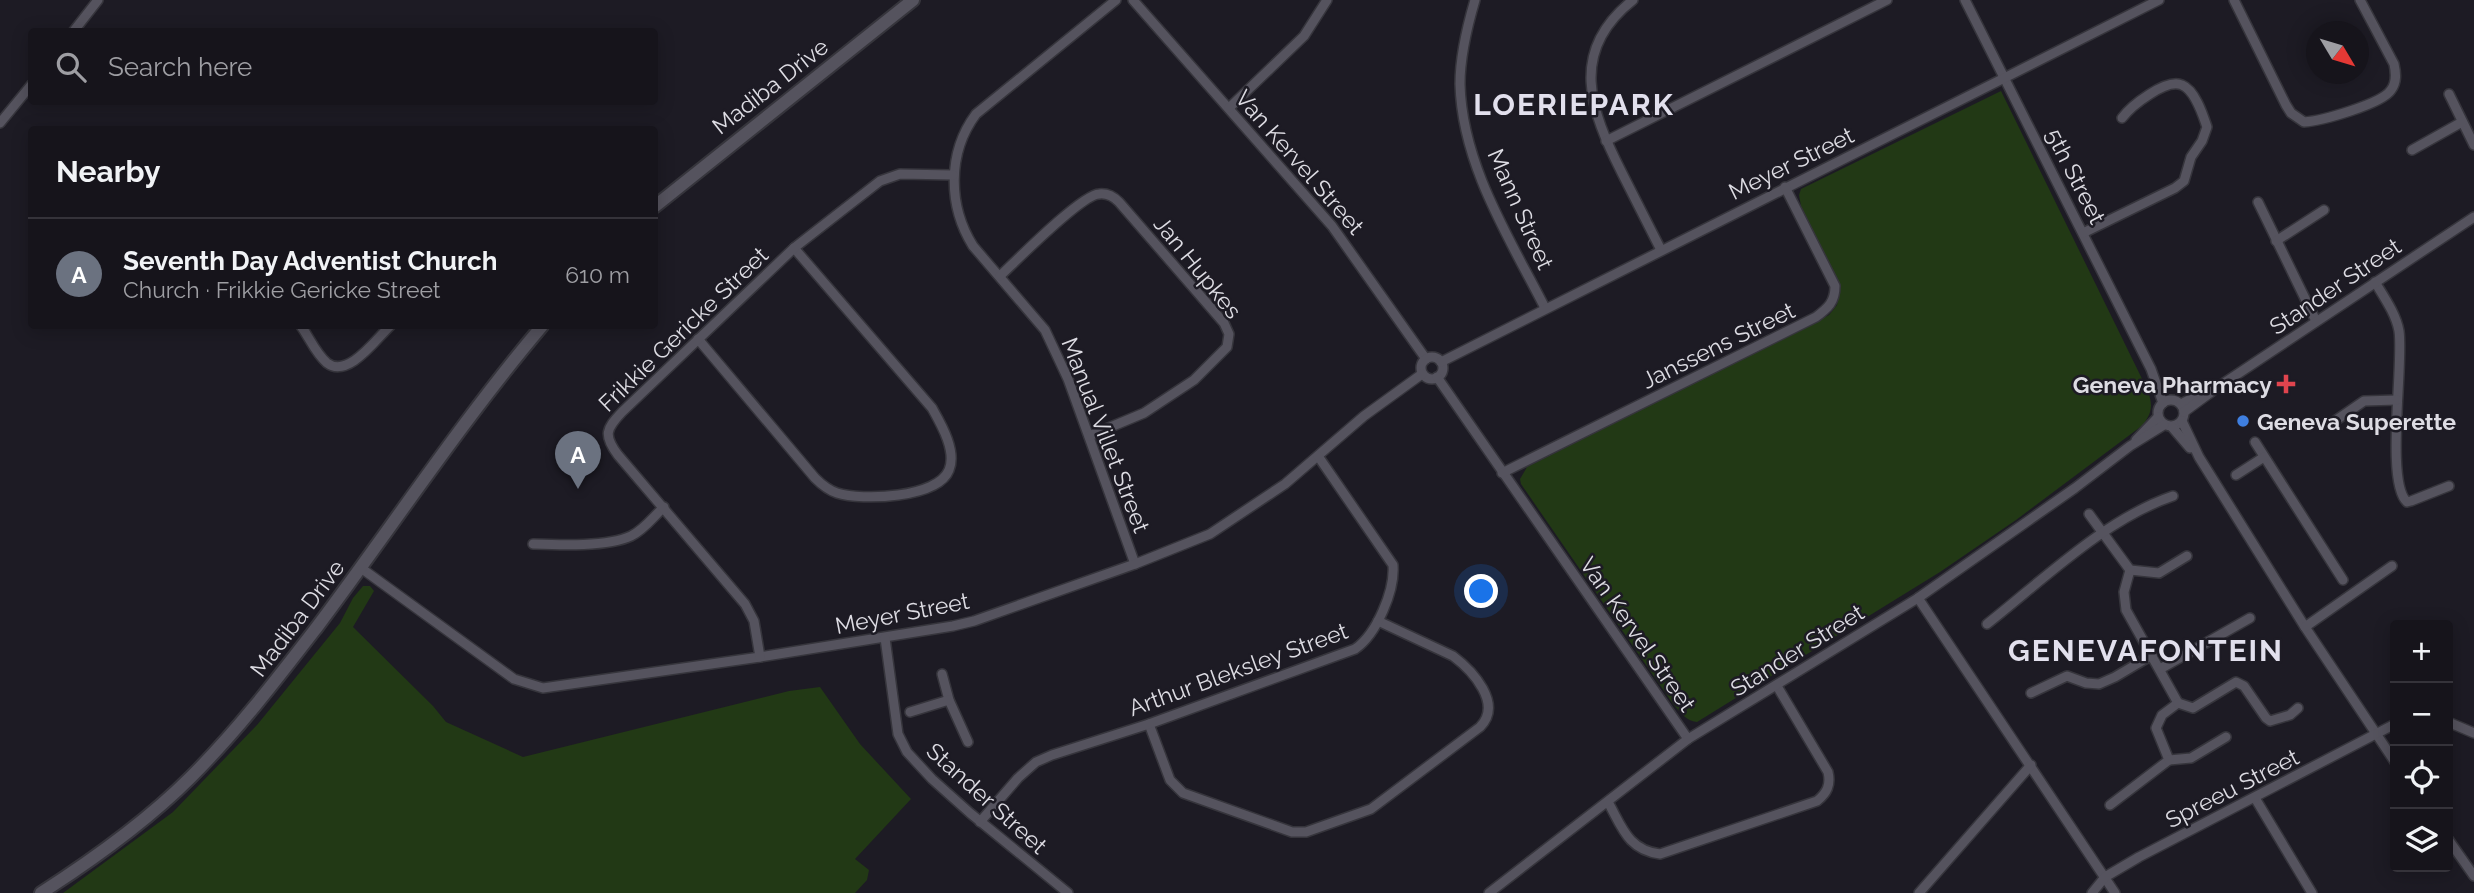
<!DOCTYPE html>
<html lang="en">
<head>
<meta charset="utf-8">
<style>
  :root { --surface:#16141b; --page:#1f1d24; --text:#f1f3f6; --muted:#9e9ea3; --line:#35333a; --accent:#8c9099 }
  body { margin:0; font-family:Raleway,sans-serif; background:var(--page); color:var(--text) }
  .controls { position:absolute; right:21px; bottom:21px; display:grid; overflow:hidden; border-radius:7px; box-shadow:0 4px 18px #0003 }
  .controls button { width:63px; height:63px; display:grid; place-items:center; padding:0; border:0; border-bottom:2px solid var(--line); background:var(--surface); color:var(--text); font:35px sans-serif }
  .compass { position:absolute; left:2306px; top:21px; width:63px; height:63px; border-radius:50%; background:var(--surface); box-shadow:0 4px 18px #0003; rotate:128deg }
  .you { position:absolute; left:1482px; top:592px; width:24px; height:24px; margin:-18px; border:5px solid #fff; border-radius:50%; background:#1a73e8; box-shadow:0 0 0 10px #1a73e833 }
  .badge { display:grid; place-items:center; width:46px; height:46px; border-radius:50%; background:var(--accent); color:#fff; font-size:23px; font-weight:700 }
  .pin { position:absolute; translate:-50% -58px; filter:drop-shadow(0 2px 4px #0008) }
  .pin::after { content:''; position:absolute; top:37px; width:24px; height:21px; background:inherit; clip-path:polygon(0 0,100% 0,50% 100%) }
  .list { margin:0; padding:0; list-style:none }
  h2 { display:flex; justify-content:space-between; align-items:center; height:91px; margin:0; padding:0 28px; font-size:30px }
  h2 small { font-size:23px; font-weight:400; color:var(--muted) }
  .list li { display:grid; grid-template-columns:46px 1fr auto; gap:21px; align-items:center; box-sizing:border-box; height:112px; padding:0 28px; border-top:2px solid var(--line) }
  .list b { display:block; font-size:26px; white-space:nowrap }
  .list p { margin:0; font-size:23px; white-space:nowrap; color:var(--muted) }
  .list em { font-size:23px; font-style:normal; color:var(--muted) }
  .icon { flex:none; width:38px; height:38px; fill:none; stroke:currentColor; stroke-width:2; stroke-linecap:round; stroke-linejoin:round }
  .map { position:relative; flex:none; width:2474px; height:893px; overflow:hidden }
  .search { position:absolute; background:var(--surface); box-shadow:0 4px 18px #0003; left:28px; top:28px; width:630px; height:77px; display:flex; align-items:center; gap:18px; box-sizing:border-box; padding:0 24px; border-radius:7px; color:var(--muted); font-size:26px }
  .panel { position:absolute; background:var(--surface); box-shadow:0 4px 18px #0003; left:28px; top:126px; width:630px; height:203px; border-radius:7px }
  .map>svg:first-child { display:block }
</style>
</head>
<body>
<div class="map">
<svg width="2474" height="893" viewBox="0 0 2474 893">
  <rect width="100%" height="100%" fill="#1d1b24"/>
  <!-- green -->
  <g fill="#223915">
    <path d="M2001,91L2148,391C2153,406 2152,412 2143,425L2016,520L1940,572L1697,722C1686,721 1680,712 1673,704L1521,484L1520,479L1527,467L1829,315L1837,305L1840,286L1801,206L1799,195L1801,189Z"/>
    <polygon points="363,586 370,586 374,591 353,627 433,706 446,722 523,757 789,691 820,687 860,744 911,799 855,859 869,870 867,880 855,893 63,893 173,812 257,725 340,623 353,598"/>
  </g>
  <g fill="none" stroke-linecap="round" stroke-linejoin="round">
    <!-- street casing -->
    <g stroke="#36353c" stroke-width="12">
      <g id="street">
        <path d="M1116,0L976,114C947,153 948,206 973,246L1045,330L1068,379L1135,564"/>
        <polyline points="1133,0 1332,226 1426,359"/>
        <path d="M1475,0C1467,27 1460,56 1460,84C1462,165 1510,239 1545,308"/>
        <path d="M1633,0C1568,51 1590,110 1622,173C1635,199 1648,224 1661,250"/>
        <polyline points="1965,0 2151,369 2163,403"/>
        <path d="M2234,0L2286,105L2291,113L2304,122C2321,121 2382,104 2391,90C2397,82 2396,73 2394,64L2360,0"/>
        <polyline points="73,32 98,0"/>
        <polyline points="2449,94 2474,145"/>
        <polyline points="1229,108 1304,36 1327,0"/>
        <polyline points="0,123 32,84"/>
        <polyline points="1606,141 1887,0"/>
        <polyline points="2412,150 2462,122"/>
        <polyline points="2258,202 2316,321"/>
        <path d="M2083,233L2175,188L2184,181L2191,157L2202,141L2207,127C2203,115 2195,90 2182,85C2166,78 2131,106 2122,118"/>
        <polyline points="2276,241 2324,210"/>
        <path d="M1000,276C1016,261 1081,195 1099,194C1107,193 1114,197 1119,202L1224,323L1229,334L1227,347L1194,380L1144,413L1089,436"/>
        <path d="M2375,282C2384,297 2396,314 2399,331C2404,363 2385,482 2407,502L2411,501L2449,486"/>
        <path d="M301,326C309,337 316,354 327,363C348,379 376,339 390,326"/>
        <path d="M698,339L815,478C822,485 828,490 837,493C862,501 938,498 949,470C957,451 941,424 932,408L794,248"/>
        <circle cx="1432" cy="368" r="11"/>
        <polyline points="1441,362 2159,0"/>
        <polyline points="1437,377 1688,739"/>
        <circle cx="2171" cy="413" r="13"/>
        <polyline points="2181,404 2206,391"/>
        <polyline points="2184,412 2218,387 2474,217"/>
        <polyline points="2182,421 2199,457 2305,627 2395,762"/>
        <polyline points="2332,423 2364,401 2397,400"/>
        <polyline points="2172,427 2190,448"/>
        <polyline points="2136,440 2158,417"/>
        <polyline points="2255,442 2343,580"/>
        <path d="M1502,473L1816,317C1828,308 1835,302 1835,286L1785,187"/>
        <polyline points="2236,475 2264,457"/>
        <polyline points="2089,514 2130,570 2124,592 2126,610 2178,703 2162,715 2156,728 2169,760 2110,805"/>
        <path d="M533,544C559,545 608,547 631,536C644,530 654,516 664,507"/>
        <polyline points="361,568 514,679 543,688 760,657 953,626 974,621 1135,564 1210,534 1285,484 1364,416 1422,374"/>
        <polyline points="2130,570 2159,573 2187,556"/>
        <polyline points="1918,598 2115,893"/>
        <path d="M1987,624C2043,580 2105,519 2173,496"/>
        <polyline points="2305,627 2392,566"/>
        <polyline points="885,638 898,734 907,752 932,779 970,813 1068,893"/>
        <path d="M760,657L754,621L745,604L618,455C603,435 606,429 622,412L794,248L880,181L900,174L953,175"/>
        <polyline points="2160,669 2250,618"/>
        <polyline points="942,674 949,700 968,742"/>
        <polyline points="2031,693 2067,676 2086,683 2099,684 2115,677 2152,655"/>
        <polyline points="2178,703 2193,708 2236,682 2244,686 2266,718 2270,721 2290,715 2298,708"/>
        <polyline points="910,712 949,700"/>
        <polyline points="2448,722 2474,733"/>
        <path d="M1149,724L1170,780L1183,793L1292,832H1306L1371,809L1480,727C1503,704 1473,671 1453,656L1378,621"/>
        <polyline points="2169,760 2191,758 2226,737"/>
        <polyline points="2255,798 2312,893"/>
        <path d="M1608,802C1622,827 1628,850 1660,854L1817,801C1827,793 1831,785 1828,772L1777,686"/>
        <path d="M980,822L1018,778L1036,762L1052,755L1149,724L1355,649C1377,634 1395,590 1393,565L1318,456"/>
        <polyline points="2448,839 2474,876"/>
        <polyline points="1489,893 1688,739 1918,598 2075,488 2130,446 2164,425"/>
        <polyline points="1919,893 2031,765"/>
        <polyline points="2092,893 2105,877 2139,857 2395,724"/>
      </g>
    </g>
    <!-- secondary casing -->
    <g stroke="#36353c" stroke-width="16">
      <g id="secondary">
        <polyline points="654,207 913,0"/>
        <path d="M41,893C94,859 147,821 191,777C238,730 277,679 317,627C392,527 461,422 542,326"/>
      </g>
    </g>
    <!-- street -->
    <use href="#street" stroke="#55535e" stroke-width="9"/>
    <!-- secondary -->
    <use href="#secondary" stroke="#55535e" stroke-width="12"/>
  </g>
  <!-- markers -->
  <path fill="#e0444e" stroke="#1d1b24" stroke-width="2.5" d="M2282.5 373.5h7v7h7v7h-7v7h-7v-7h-7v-7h7z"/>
  <circle fill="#3f7fe0" stroke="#1d1b24" stroke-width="2.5" cx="2243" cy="421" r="7"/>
  <g text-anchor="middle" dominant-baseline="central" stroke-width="5" stroke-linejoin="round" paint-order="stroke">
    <!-- street labels -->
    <g font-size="23" fill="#dddce3" stroke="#1d1b24">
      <text transform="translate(770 86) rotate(-38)">Madiba Drive</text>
      <text transform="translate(1300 162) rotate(49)">Van Kervel Street</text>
      <text transform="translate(1791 163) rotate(-26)">Meyer Street</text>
      <text transform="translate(2076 176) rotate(63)">5th Street</text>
      <text transform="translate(1521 209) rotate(66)">Mann Street</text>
      <text transform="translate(1198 267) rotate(51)">Jan Hupkes</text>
      <text transform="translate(2335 286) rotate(-34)">Stander Street</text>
      <text transform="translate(683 329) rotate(-44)">Frikkie Gericke Street</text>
      <text transform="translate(1718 345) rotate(-26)">Janssens Street</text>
      <text transform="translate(1106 435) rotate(69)">Manual Villet Street</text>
      <text transform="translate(902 613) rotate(-11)">Meyer Street</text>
      <text transform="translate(297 618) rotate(-53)">Madiba Drive</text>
      <text transform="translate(1638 634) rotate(55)">Van Kervel Street</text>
      <text transform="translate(1797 650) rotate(-32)">Stander Street</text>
      <text transform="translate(1238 669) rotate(-20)">Arthur Bleksley Street</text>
      <text transform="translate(2232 788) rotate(-27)">Spreeu Street</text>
      <text transform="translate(987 798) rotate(42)">Stander Street</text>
    </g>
    <!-- poi labels -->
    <g font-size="23" font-weight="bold" fill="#dddce3" stroke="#1d1b24" text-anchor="end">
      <text x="2272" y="384">Geneva Pharmacy</text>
      <text x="2257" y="421" text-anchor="start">Geneva Superette</text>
    </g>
    <!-- district labels -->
    <g font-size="30" font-weight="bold" letter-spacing="2" fill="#e2e0ed" stroke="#1d1b24">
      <text x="1574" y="104">LOERIEPARK</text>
      <text x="2146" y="650">GENEVAFONTEIN</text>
    </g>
  </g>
</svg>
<div class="controls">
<button>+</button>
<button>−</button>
<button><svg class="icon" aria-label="locate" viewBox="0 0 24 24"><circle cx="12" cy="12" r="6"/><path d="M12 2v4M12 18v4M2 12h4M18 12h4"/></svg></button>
<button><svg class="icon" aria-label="layers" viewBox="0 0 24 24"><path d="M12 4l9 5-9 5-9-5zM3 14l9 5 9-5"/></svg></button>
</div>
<svg class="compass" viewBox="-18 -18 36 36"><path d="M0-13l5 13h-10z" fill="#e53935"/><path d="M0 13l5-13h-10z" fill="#9e9ea3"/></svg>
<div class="you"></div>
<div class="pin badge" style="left:578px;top:489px;background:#6b7280">A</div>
<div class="search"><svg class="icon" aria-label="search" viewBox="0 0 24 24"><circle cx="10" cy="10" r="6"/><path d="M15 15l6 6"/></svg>Search here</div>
<section class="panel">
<h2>Nearby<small></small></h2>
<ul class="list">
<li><span class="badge" style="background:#6b7280">A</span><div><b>Seventh Day Adventist Church</b><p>Church · Frikkie Gericke Street</p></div><em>610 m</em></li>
</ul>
</section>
</div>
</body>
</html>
